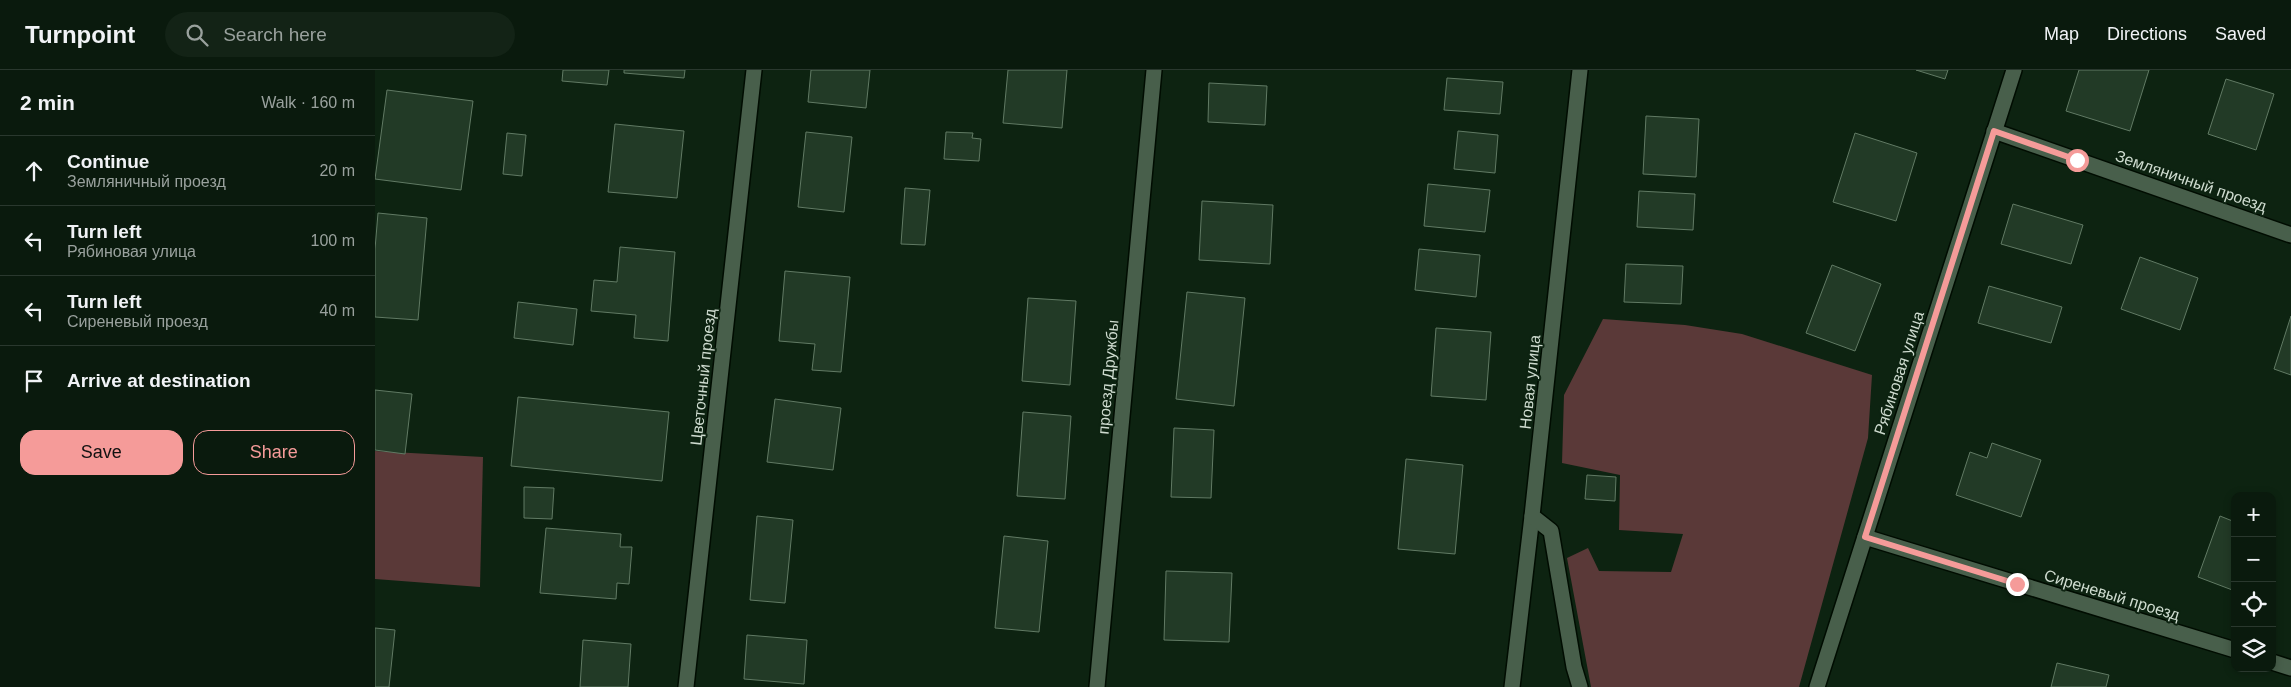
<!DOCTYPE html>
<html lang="en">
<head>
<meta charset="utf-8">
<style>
  :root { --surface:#0a1a0d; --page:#132316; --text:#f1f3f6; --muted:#99a19d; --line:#2a382e; --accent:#f59b99 }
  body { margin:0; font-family:Helvetica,sans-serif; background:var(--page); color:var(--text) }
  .controls { position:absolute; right:15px; bottom:15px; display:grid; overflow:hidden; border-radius:10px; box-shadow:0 2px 8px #0003 }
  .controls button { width:45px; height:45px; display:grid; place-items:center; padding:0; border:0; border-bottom:1px solid var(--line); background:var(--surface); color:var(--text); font:25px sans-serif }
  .stop { position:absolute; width:15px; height:15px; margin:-11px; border:4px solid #f59b99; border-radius:50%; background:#fff }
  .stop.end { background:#f59b99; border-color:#fff; box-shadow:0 1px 5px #0008 }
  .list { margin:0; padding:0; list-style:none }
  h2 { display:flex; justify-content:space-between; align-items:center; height:65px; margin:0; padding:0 20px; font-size:21px }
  h2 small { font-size:16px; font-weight:400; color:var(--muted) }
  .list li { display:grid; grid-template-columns:32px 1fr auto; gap:15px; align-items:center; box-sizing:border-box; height:70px; padding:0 20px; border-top:1px solid var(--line) }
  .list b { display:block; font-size:19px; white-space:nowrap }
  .list p { margin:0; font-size:16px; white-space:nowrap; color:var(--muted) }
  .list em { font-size:16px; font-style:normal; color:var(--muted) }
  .actions { display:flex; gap:10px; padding:15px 20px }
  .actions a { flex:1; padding:11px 0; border:1px solid var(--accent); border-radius:15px; text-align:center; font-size:18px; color:var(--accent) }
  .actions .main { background:var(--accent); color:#111 }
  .icon { flex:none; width:28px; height:28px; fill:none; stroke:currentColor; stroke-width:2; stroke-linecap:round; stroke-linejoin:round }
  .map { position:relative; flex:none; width:1916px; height:617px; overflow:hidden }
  header { display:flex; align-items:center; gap:30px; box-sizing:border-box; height:70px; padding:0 25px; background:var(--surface); border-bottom:1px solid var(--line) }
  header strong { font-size:24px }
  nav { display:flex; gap:28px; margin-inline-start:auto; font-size:18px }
  .search { width:350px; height:45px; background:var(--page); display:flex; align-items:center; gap:12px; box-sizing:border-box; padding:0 18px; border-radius:28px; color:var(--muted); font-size:19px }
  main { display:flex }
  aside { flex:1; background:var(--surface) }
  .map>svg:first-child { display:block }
</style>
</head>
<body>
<header>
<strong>Turnpoint</strong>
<div class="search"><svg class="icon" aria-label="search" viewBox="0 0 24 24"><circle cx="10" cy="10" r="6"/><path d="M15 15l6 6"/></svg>Search here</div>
<nav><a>Map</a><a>Directions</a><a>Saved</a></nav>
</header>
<main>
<aside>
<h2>2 min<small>Walk · 160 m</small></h2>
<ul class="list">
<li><svg class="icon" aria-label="ahead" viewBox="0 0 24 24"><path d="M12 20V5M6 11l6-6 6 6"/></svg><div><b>Continue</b><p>Земляничный проезд</p></div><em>20 m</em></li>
<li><svg class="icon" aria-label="left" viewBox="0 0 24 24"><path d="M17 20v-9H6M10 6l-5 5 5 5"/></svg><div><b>Turn left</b><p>Рябиновая улица</p></div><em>100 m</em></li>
<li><svg class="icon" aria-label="left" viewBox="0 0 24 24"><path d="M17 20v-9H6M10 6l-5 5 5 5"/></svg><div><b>Turn left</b><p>Сиреневый проезд</p></div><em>40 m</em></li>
<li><svg class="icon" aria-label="arrive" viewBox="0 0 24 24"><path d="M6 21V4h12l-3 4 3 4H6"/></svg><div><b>Arrive at destination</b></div></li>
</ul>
<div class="actions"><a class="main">Save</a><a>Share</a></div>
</aside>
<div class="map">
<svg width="1916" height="617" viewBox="0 0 1916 617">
  <rect width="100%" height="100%" fill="#0d2311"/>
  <!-- forest -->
  <g fill="#5a3938">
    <polygon points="1228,249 1310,255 1367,264 1497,305 1493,368 1424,617 1216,617 1192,488 1213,478 1224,501 1296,502 1308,464 1244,460 1245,405 1187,393 1189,325"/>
    <polygon points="0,381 108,387 105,517 0,509"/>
  </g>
  <!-- building -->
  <g fill="#223a26" stroke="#617a64">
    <polygon points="188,0 234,0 232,15 187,11"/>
    <polygon points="249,0 310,0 309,8 249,3"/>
    <polygon points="436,0 495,0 491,38 433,32"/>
    <polygon points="633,0 692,0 687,58 628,53"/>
    <polygon points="1541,0 1573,0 1570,9"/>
    <polygon points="1704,0 1774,0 1755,61 1691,41"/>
    <polygon points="1072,8 1128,12 1125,44 1069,40"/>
    <polygon points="1851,9 1899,24 1881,80 1833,64"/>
    <polygon points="834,13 892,16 890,55 833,52"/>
    <polygon points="12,20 98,31 86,120 0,109"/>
    <polygon points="1271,46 1324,49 1321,107 1268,104"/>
    <polygon points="240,54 309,61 302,128 233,122"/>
    <polygon points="1083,61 1123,65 1120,103 1079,99"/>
    <polygon points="431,62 477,67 469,142 423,137"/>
    <polygon points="571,62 598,63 597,68 606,69 604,91 569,89"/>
    <polygon points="132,63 151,65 147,106 128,104"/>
    <polygon points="1480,63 1542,83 1521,151 1458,132"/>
    <polygon points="1053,114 1115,120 1110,162 1049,156"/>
    <polygon points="530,118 555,120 550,175 526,174"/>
    <polygon points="1264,121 1320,124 1318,160 1262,157"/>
    <polygon points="827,131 898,135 895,194 824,190"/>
    <polygon points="1638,134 1708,155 1696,194 1626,174"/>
    <polygon points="3,143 52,148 43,250 0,247 0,179"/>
    <polygon points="245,177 300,182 293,271 259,268 261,245 216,241 219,210 242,212"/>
    <polygon points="1044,179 1105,185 1101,227 1040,220"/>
    <polygon points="1765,187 1823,208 1805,260 1746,239"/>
    <polygon points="1251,194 1308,196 1306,234 1249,232"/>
    <polygon points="1457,195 1506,214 1480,281 1431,263"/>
    <polygon points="410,201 475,207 466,302 437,300 440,274 404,271"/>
    <polygon points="1614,216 1687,237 1676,273 1603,253"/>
    <polygon points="812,222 870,228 859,336 801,329"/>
    <polygon points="653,228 701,231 695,315 647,311"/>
    <polygon points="143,232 202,239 198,275 139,268"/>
    <polygon points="1916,246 1916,305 1899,299"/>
    <polygon points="1061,258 1116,262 1111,330 1056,326"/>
    <polygon points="0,320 37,324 30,384 0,380"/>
    <polygon points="143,327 294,342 287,411 136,396"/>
    <polygon points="400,329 466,338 458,400 392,392"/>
    <polygon points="648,342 696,346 690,429 642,426"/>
    <polygon points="799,358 839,360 836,428 796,427"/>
    <polygon points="1617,373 1666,390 1646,447 1581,425 1595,382 1612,388"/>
    <polygon points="1031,389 1088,395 1080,484 1023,479"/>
    <polygon points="1212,405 1241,407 1240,431 1210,429"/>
    <polygon points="149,417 179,418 177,449 149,448"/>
    <polygon points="382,446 418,450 410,533 375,530"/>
    <polygon points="1845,446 1860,452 1860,521 1823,507"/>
    <polygon points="171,458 246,464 245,477 257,477 254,514 242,513 241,529 165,523"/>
    <polygon points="629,466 673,471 664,562 620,558"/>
    <polygon points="791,501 857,503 854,572 789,570"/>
    <polygon points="0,558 20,560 14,617 0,617"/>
    <polygon points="372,565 432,570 429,614 369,609"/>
    <polygon points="208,570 256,574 253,617 205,617"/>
    <polygon points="1682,593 1734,605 1731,617 1676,617"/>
  </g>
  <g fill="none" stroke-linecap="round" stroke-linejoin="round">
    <!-- street casing -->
    <g stroke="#000c01" stroke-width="18">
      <g id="street">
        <polyline points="1619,61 1916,165"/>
        <polyline points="1490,467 1860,580"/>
        <polyline points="1897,592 1916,598"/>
        <polyline points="311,617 379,0"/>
        <polyline points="722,617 779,0"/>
        <polyline points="1137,617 1157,446"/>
        <polyline points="1205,617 1199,597 1176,461 1157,446 1205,0"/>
        <polyline points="1442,617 1639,0"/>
      </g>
    </g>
    <!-- street -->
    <use href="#street" stroke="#485f4b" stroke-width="15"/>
  </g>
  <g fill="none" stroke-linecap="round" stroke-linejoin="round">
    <!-- route -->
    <polyline stroke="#f59b99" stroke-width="6" points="1642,514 1490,467 1619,61 1702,90"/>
  </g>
  <g text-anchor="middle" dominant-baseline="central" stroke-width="4" stroke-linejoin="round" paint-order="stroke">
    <!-- street labels -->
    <g font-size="16" fill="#cedbcf" stroke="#0d2311">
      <text transform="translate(1816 111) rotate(19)">Земляничный проезд</text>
      <text transform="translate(1524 303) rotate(-72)">Рябиновая улица</text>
      <text transform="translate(328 307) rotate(-84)">Цветочный проезд</text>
      <text transform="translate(733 307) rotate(-85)">проезд Дружбы</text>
      <text transform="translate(1155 312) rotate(-84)">Новая улица</text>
      <text transform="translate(1737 525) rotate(17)">Сиреневый проезд</text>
    </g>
  </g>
</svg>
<div class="controls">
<button>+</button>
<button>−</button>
<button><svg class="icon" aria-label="locate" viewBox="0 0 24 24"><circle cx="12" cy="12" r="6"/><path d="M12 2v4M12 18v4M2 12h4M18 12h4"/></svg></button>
<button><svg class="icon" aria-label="layers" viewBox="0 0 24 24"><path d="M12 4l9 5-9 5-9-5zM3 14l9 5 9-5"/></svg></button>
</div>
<div class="stop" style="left:1702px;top:90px"></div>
<div class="stop end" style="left:1642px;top:514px"></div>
</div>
</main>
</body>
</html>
